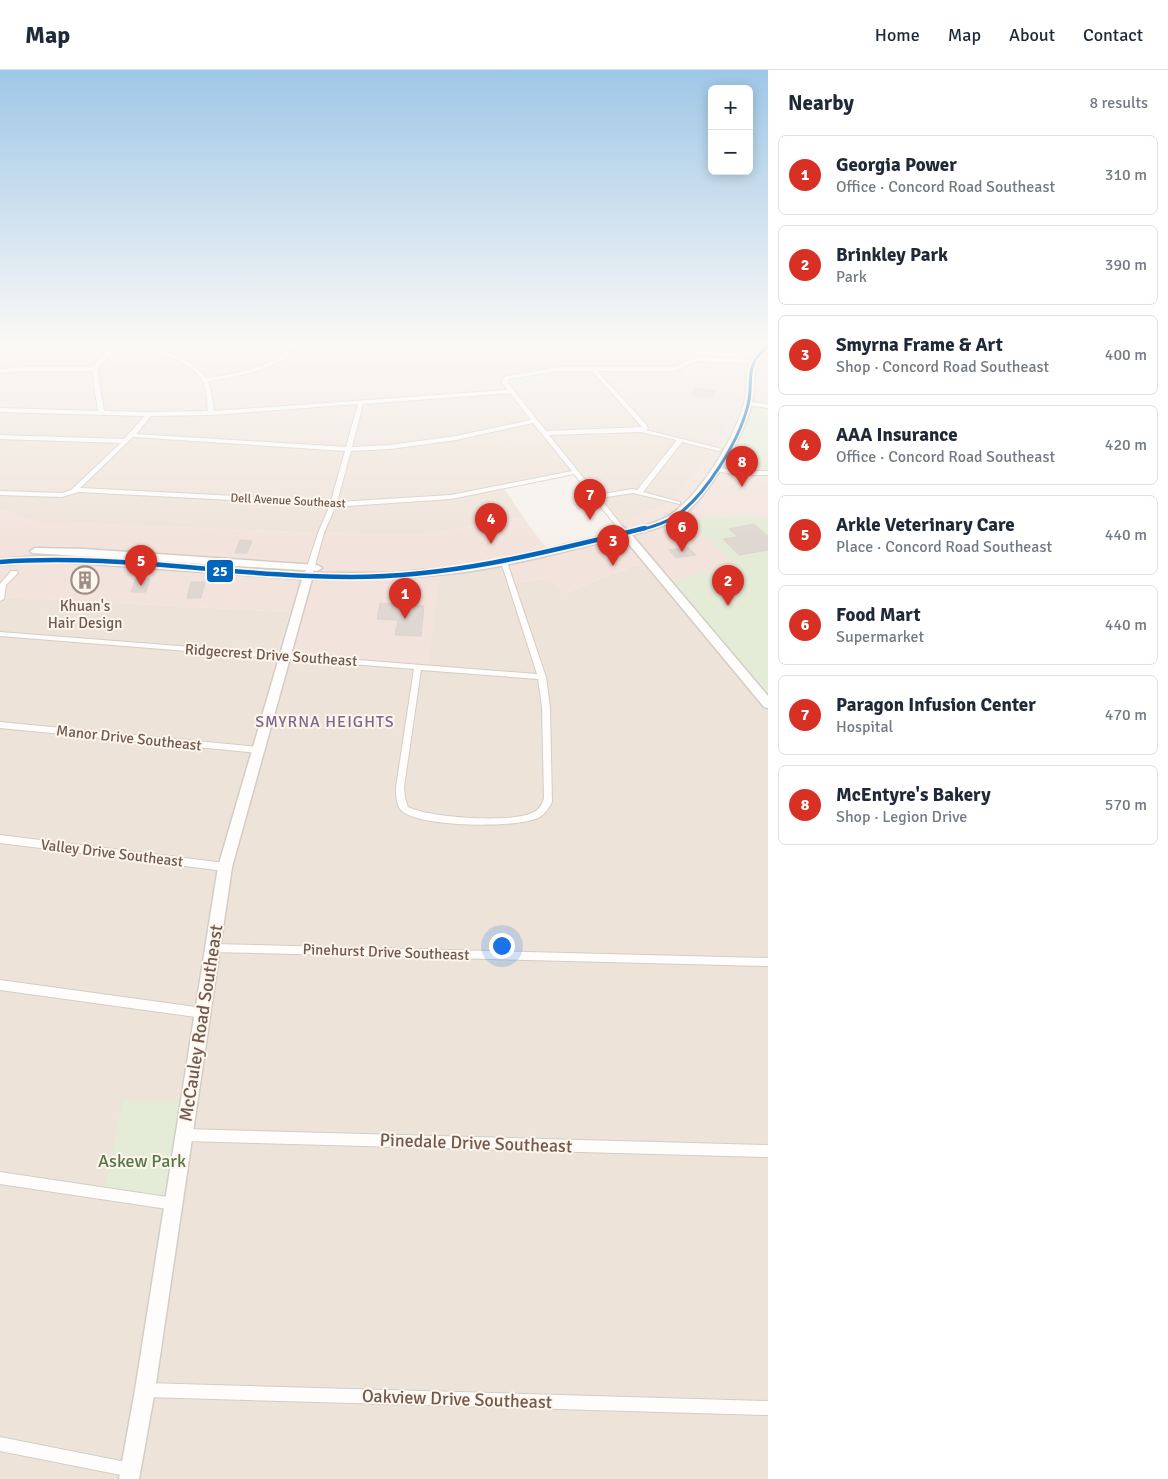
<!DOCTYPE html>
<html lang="en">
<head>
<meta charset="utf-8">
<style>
  :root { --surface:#fff; --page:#f2f2f3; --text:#1f2937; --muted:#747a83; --line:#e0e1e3; --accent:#d93025 }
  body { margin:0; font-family:Signika,sans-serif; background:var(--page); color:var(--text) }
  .controls { position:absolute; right:15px; top:15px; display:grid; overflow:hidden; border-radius:8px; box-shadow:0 2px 12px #0003 }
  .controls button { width:45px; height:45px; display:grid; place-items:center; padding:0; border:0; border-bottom:1px solid var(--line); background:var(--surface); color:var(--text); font:25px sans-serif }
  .you { position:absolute; left:501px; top:875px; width:18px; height:18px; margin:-12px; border:4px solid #fff; border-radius:50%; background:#1a73e8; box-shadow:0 0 0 8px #1a73e833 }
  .badge { display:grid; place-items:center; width:32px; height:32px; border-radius:50%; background:var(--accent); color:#fff; font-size:16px; font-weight:700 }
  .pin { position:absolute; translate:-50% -41px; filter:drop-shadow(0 1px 2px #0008) }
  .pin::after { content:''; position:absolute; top:26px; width:18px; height:15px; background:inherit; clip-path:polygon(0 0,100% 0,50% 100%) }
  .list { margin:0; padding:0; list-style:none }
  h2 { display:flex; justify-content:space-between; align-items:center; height:65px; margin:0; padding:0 20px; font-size:21px }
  h2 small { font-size:16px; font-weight:400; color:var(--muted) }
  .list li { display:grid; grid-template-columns:32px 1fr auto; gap:15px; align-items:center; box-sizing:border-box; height:80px; margin:0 10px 10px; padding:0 10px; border:1px solid var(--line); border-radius:8px }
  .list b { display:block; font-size:19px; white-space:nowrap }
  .list p { margin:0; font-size:16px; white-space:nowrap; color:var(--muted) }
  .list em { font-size:16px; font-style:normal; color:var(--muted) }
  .map { position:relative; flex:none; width:768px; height:1409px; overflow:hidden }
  header { display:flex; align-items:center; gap:30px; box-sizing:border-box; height:70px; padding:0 25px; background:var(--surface); border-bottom:1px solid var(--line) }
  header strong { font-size:24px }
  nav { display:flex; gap:28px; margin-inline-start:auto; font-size:18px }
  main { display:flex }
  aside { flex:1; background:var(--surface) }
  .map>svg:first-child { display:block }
</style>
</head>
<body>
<header>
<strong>Map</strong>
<nav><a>Home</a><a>Map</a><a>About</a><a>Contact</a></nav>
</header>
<main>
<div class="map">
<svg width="768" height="1409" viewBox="0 0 768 1409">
  <rect width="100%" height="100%" fill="#f6f1eb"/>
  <!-- residential -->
  <g fill="#eee3d9">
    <polygon points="0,275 696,275 677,323 744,333 699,401 666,435 625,451 623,461 604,430 576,402 503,417 523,447 418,465 321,463 75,453 39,453 0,439"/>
    <polygon points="638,494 667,512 768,634 768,1409 0,1409 0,527 290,542 277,584 427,599 439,506 500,496 507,515 547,508 565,523"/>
  </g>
  <!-- commercial -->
  <polygon fill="#f3e3dd" points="696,275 768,275 768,336 711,398 724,402 768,403 768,448 744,445 703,448 737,496 667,512 637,494 565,523 547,508 507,515 499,496 439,506 427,600 277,584 290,542 0,527 0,439 39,453 75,453 321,463 418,465 523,447 547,479 623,461 625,451 666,435 699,401 744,334 670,322 677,323"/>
  <!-- green -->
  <g fill="#e4ebd7">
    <polygon points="544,304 553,314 513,314 517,308 528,308 531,306"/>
    <polygon points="744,333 768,336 768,403 724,402 711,399"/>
    <polygon points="744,445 768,448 768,634 667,512 736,496 694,456 703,448"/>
    <polygon points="123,1030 183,1031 168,1124 160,1126 105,1117"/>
  </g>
  <!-- building -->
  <g fill="#dfd7d1" stroke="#ded4ce">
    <polygon points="695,318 716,321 714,328 692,325"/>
    <polygon points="754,454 768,466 768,480 739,485 723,469 738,467 729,459"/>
    <polygon points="240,470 252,471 247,483 235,483"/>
    <polygon points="688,477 696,485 676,488 669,480"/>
    <polygon points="136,509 150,509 146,522 131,522"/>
    <polygon points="191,512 205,512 201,528 187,528"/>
    <polygon points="380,533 424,536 421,566 395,565 398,550 377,549"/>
  </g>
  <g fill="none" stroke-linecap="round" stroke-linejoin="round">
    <!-- street casing -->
    <g stroke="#d3cdc6" stroke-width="2">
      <g id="street">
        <path d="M112,275H118L97,299L104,341L149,342L208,341C207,332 207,323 204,314C193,287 151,282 126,276V275C154,275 189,286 206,308C236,304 263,299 288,282H292V284C266,301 238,307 208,311L211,321L214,341L507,320L502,313L504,307L558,297H674L696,287L747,289L750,291L747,293L697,291L675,301H597L645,353L648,358L646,360L722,379L719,381L682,372L643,422L680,432V434L633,423L600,428L623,457L620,459L618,458L574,404L451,429L347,436L336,435L324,463L312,506L308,508L304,506L318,463L330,435L79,422L62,427L0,425V421L62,423L71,420L121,373L0,369V365L124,369L145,346L0,342V338L98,341L92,301H22L0,303V299L22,297H93ZM558,301H592L642,357L546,361L508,313V309ZM510,323L531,350L456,366L390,375L352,377L363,334ZM358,334L346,377L136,364L151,346L211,345ZM533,353L572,401L451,425L337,432L351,381L390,379L456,370ZM641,362L677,370L637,420L633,419L597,425L549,365ZM133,367L345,381L331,431L80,418Z"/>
        <polygon points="748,332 768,334 768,338 746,335 745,334"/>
        <polygon points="714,397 737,401 768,401 768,405 737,405 712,400 712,398"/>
        <path d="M504,490L507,492L546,607L550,637L552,732C549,738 546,743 540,747C518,759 423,757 403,742C396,737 396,725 396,717L414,599L0,566V562L537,604L501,492ZM421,600L538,609L542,637L544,728C542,735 539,740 532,743C510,753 430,748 408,737L405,728L404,717Z"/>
        <polygon points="11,501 17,501 18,503 6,515 4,529 0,531 0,514"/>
        <polygon points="0,652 258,677 262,680 258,683 0,658"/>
        <polygon points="0,765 225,793 228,794 230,797 228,800 225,801 0,773"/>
        <polygon points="213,874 768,888 768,896 213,882 209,881 208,878 209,875"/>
        <polygon points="0,910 203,938 207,940 208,943 207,946 203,948 0,920"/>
        <polygon points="184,1059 768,1075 768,1087 184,1071 180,1069 178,1065 180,1061"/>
        <polygon points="0,1102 174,1128 178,1130 180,1134 178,1138 174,1140 0,1114"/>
        <polygon points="145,1313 768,1331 768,1345 145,1327 140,1325 138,1320 140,1315"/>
        <polygon points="0,1367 131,1393 136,1395 138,1400 136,1405 131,1407 0,1381"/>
      </g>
    </g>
    <!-- secondary casing -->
    <g stroke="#d3cdc6" stroke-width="3">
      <g id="secondary">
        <path d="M765,275H768V281C749,297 757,311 752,333C745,364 706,431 679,448C664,457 648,461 632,465L768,626V638L764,637L623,467C568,480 513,496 456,503C408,509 360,509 312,509L232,797L155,1320L139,1409H119L135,1320L218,797L302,509L77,493L41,492L0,495V489L41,486L77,487L308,503H391L456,497L504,489L619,462L617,459L622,456L628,460C644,456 661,452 674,442C702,422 735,367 744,334C751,305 739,297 765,275Z"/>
        <polygon points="35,478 84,479 317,495 322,498 317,501 32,483 30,481"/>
      </g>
    </g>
    <!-- street -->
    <use href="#street" fill="#fefdfc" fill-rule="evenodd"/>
    <!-- secondary -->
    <use href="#secondary" fill="#fefdfc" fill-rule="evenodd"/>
    <!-- bus-1-far1 casing -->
    <g stroke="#fdf6ed" stroke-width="5.5">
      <path id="bus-1-far1" d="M640,460C652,457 665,453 676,446C706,425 739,371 748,335C754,310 743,295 768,277"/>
    </g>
    <!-- bus-1 casing -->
    <g stroke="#fdf6ed" stroke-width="8">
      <path id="bus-1" d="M0,492C117,483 234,507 351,507C452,507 548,482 645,458"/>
    </g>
    <!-- bus-1-far1 -->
    <use href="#bus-1-far1" stroke="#0065bd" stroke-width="3"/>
    <!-- bus-1 -->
    <use href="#bus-1" stroke="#0065bd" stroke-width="4.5"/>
  </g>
  <!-- sky -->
  <linearGradient id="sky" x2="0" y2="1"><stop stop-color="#9ec7e7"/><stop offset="0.58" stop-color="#fbf9f6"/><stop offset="1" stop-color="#fbf9f6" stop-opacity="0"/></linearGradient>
  <rect width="768" height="472" fill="url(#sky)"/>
  <!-- icons -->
  <defs>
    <g id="building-ring" transform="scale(1.4375)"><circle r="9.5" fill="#fdf6ed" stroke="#a08e85" stroke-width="1.5"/><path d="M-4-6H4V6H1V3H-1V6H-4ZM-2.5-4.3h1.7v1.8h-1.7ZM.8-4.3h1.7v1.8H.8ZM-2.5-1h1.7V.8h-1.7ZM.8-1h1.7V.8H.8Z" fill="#a08e85"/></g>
  </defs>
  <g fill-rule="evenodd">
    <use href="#building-ring" x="85" y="510"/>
  </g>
  <g text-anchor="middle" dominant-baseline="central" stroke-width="4" stroke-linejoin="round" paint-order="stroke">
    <!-- far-street labels -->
    <g font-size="12" fill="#71594e" stroke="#fdf6ed">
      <text transform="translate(288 431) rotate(3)">Dell Avenue Southeast</text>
    </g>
    <!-- poi labels -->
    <g font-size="15" fill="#71594e" stroke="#fdf6ed">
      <text x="85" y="536">Khuan's<tspan x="85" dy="17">Hair Design</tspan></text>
    </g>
    <!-- street labels -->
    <g font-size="15" fill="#71594e" stroke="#fdf6ed">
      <text transform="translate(271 585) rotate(4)">Ridgecrest Drive Southeast</text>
      <text transform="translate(129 668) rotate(6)">Manor Drive Southeast</text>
      <text transform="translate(112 783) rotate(7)">Valley Drive Southeast</text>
      <text transform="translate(386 882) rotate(2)">Pinehurst Drive Southeast</text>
    </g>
    <!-- neighbourhood labels -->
    <g font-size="16" letter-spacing="1" fill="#7e668d" stroke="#fdf6ed">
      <text x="325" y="652">SMYRNA HEIGHTS</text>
    </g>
    <!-- near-street labels -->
    <g font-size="18" fill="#71594e" stroke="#fdf6ed">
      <text transform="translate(201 953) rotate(-81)">McCauley Road Southeast</text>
      <text transform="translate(476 1073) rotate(2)">Pinedale Drive Southeast</text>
      <text transform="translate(457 1329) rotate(2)">Oakview Drive Southeast</text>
    </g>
    <!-- near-park labels -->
    <g font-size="18" fill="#577648" stroke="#fdf6ed">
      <text x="142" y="1091">Askew Park</text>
    </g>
  </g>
  <rect stroke="#fdf6ed" stroke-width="2" x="206" y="489" width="28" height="24" rx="5" fill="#0065bd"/>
  <g font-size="14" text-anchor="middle" font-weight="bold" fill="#fff">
    <text x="220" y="506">25</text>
  </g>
</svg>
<div class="controls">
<button>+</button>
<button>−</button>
</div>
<div class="you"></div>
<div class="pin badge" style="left:405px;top:549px">1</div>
<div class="pin badge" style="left:728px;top:536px">2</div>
<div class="pin badge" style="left:613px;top:496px">3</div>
<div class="pin badge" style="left:491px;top:474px">4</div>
<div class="pin badge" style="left:141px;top:516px">5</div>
<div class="pin badge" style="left:682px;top:482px">6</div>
<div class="pin badge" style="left:590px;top:450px">7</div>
<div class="pin badge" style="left:742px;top:417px">8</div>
</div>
<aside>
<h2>Nearby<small>8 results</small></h2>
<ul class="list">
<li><span class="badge">1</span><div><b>Georgia Power</b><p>Office · Concord Road Southeast</p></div><em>310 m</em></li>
<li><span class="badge">2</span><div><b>Brinkley Park</b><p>Park</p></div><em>390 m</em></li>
<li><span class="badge">3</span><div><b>Smyrna Frame &amp; Art</b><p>Shop · Concord Road Southeast</p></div><em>400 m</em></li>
<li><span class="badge">4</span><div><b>AAA Insurance</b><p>Office · Concord Road Southeast</p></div><em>420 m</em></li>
<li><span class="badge">5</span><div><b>Arkle Veterinary Care</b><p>Place · Concord Road Southeast</p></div><em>440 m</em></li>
<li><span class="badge">6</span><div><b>Food Mart</b><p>Supermarket</p></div><em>440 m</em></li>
<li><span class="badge">7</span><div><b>Paragon Infusion Center</b><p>Hospital</p></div><em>470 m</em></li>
<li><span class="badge">8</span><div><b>McEntyre's Bakery</b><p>Shop · Legion Drive</p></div><em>570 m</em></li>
</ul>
</aside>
</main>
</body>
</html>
